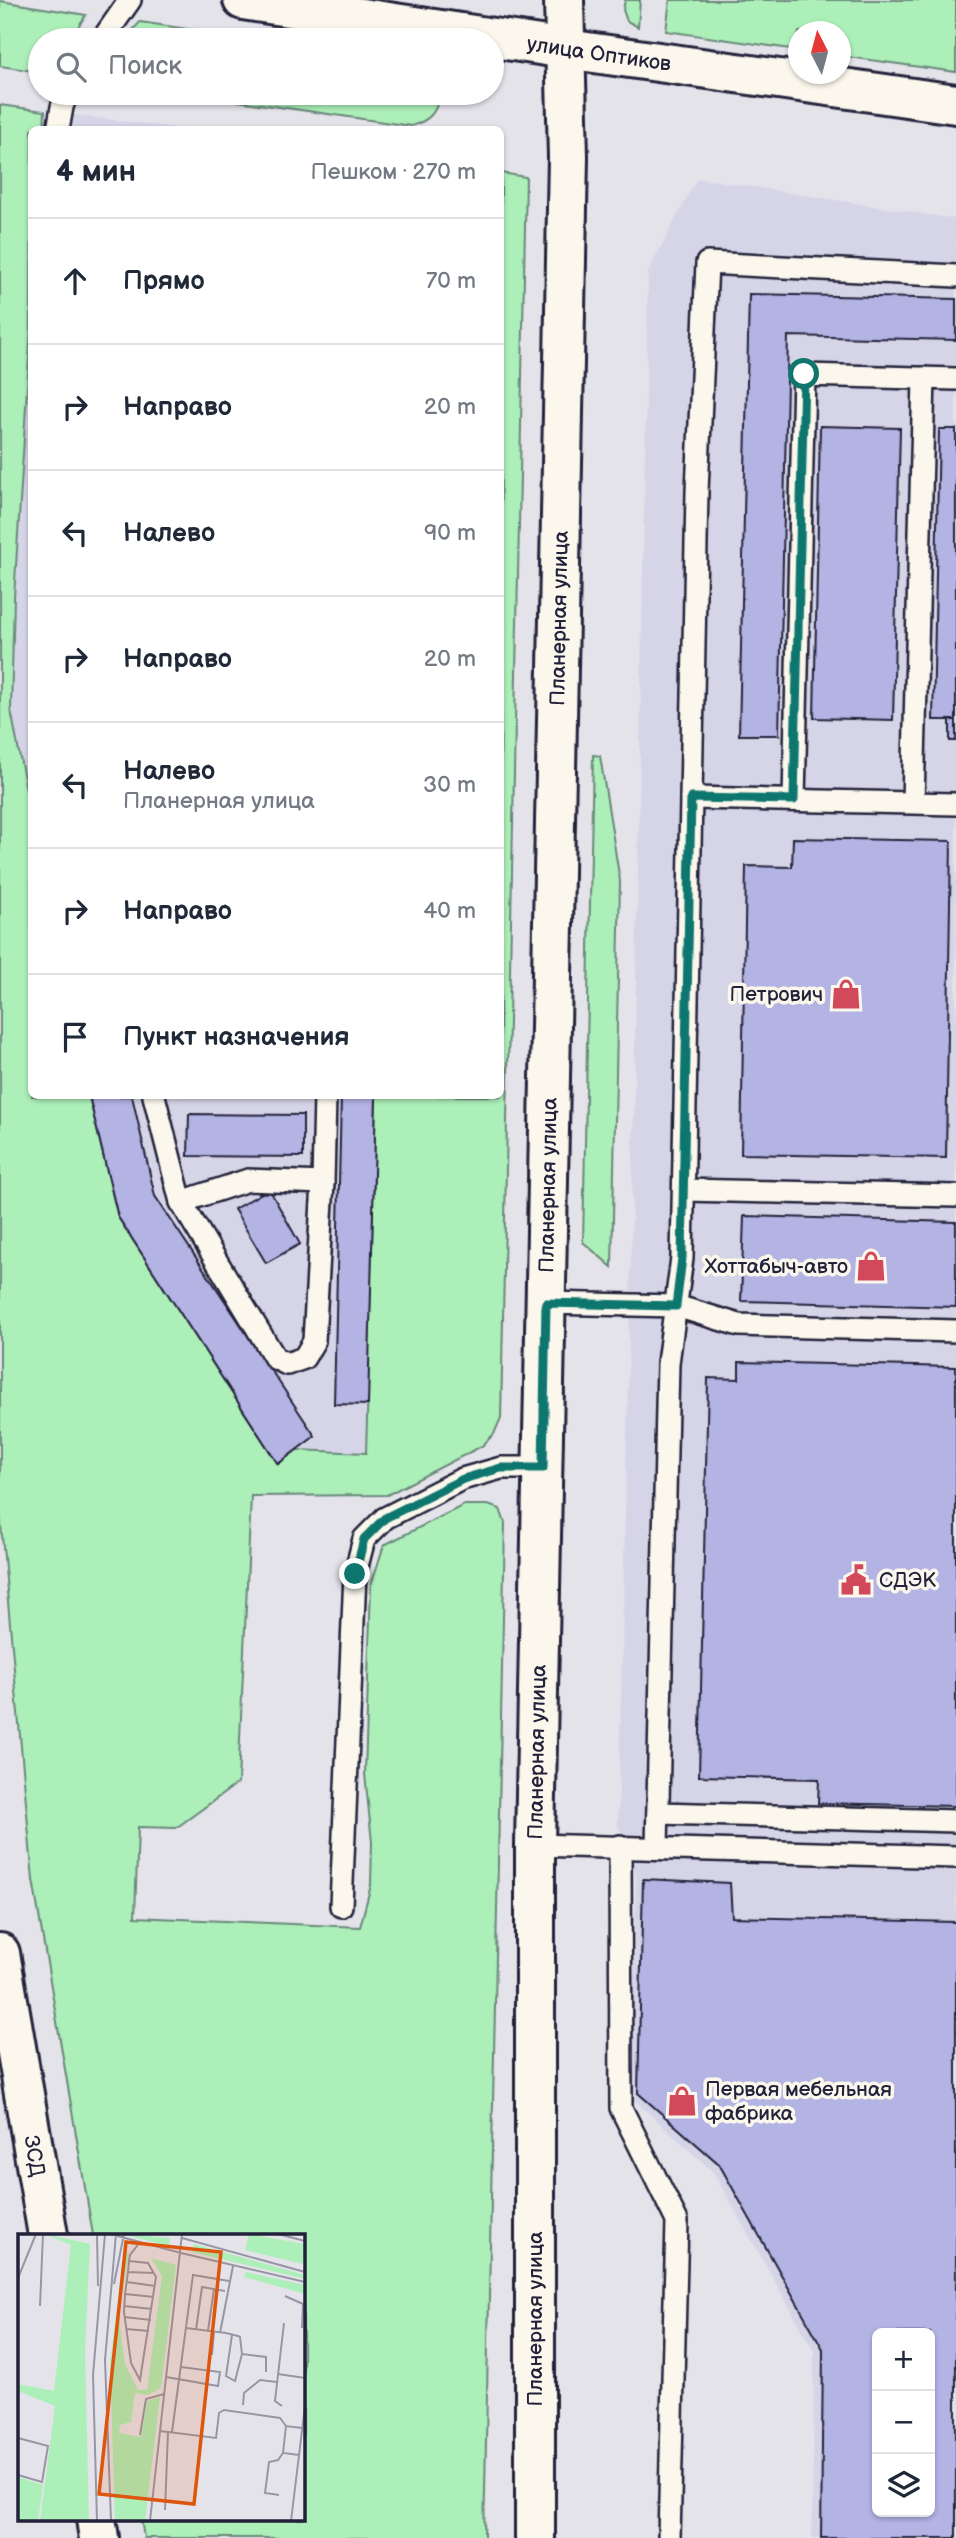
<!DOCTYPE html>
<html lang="ru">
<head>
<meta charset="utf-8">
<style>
  :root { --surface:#fff; --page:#f2f2f3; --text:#1f2937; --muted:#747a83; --line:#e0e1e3 }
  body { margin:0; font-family:"Balsamiq Sans",sans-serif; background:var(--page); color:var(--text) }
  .controls { position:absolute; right:21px; bottom:21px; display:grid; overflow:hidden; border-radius:10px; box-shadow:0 2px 5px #0004 }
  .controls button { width:63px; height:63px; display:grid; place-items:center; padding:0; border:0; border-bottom:2px solid var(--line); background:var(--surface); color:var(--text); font:35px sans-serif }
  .compass { position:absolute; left:788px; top:21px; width:63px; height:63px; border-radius:50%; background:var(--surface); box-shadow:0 2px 5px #0004; rotate:354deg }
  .stop { position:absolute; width:21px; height:21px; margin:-16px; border:5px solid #0f766e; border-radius:50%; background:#fff }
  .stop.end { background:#0f766e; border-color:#fff; box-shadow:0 2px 7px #0008 }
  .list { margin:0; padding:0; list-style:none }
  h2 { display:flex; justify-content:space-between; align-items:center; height:91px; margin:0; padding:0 28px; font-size:30px }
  h2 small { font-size:23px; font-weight:400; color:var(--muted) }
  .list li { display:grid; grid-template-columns:46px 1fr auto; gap:21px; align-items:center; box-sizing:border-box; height:126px; padding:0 28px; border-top:2px solid var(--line) }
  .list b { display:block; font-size:26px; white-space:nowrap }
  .list p { margin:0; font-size:23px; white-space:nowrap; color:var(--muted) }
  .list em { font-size:23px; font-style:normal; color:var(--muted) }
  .icon { flex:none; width:38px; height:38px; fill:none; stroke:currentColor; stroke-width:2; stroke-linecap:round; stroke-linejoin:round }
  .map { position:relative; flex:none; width:956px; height:2538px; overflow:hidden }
  .search { position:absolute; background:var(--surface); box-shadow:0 2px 5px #0004; left:28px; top:28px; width:476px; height:77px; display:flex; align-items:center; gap:18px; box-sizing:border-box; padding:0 24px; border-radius:38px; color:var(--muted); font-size:26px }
  .panel { position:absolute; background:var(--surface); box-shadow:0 2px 5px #0004; left:28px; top:126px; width:476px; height:973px; border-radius:10px }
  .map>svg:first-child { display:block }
</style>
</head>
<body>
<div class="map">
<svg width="956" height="2538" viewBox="0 0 956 2538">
  <rect width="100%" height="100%" fill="#e5e3ea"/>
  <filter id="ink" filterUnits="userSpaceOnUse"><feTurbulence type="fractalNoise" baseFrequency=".0143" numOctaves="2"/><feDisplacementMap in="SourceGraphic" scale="14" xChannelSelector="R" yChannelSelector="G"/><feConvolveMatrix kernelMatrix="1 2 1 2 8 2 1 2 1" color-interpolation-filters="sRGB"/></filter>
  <g filter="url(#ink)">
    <!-- built -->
    <g fill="#d6d5e8" fill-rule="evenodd">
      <polygon points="45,111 185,129 44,130"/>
      <path d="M697,178L956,219V2538H812L814,2351L713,2172L632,2098L636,1875L618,1825L633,1156L648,272ZM877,2333H930V2512H877Z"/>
      <polygon points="31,327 31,816 11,710 14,598"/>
      <polygon points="89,1096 376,1096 366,1453 297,1450 278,1464 118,1217"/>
    </g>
    <!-- green -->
    <g fill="#acefb8" stroke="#67887a" stroke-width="2">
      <polygon points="625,0 640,0 638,27 627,21 623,10"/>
      <polygon points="670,0 956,0 956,72 841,56 841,32 799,32 798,50 666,31"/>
      <polygon points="0,1 86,15 69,40 40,40 40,72 0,66"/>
      <polygon points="140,22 261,40 124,40"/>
      <path d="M183,93H439C438,112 429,121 411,126Z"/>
      <polygon points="0,105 45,111 44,129 32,130 31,327 14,598 11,710 31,816 32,1096 89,1096 118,1217 278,1464 297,1450 366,1453 376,1096 500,1096 501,173 526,177 501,1418 494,1434 482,1446 387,1495 251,1496 238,1783 176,1828 138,1827 135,1917 360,1927 371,1885 372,1842 365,1774 371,1585 384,1545 464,1505 488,1505 500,1509 505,1523 484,2538 144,2538 141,2519 303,2519 303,2235 93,2235 33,1880 0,1513"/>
      <polygon points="593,755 600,756 620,881 612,1267 583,1242"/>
    </g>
    <!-- building -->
    <g fill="#b3b3e4" stroke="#22223b" stroke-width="2" fill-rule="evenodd">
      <polygon points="749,294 956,299 956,340 788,336 779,735 739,735"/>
      <polygon points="820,426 900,428 893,720 814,718"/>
      <polygon points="939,429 956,429 956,720 933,720"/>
      <rect x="950" y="720" width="6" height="21"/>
      <polygon points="793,838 951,841 946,1158 741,1154 746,866 792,867"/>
      <polygon points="89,1096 132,1096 155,1196 315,1436 278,1464 118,1217"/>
      <polygon points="341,1096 376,1096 368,1405 334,1404"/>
      <polygon points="189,1114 303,1115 303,1157 188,1156"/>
      <polygon points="269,1189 300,1244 266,1263 234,1209"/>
      <polygon points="744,1216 956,1222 956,1307 741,1301"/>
      <polygon points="739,1362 956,1367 956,1806 818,1803 819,1779 699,1776 708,1378 739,1379"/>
      <path d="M643,1879L730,1883L732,1917L956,1922V2538H821L823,2349L719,2164L638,2093ZM877,2333H930V2512H877Z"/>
    </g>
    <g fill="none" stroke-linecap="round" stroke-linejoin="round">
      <!-- lane casing -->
      <g stroke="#22223b" stroke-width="26">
        <g id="lane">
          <polyline points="102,40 130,0"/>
          <polyline points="58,130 62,107 67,93"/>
          <polyline points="691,798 956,804"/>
          <polyline points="794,800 804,375 956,379"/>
          <polyline points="913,802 924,378"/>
          <polyline points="154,1096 181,1202 275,1358 287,1364 304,1358 314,1341 323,1183 325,1096"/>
          <polyline points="684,1190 956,1196"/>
          <polyline points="181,1202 248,1180 323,1183"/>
          <polyline points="546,1303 676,1306 739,1325 956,1331"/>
          <polyline points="658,1813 956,1821"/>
          <polyline points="535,1845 956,1857"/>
          <polyline points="620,1846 621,2108 677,2221 669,2538"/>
          <polyline points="657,1847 668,1363 682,1258 697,491 707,263 956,276"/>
          <polyline points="341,1906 355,1574 364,1539 385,1518 462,1479 501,1468 543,1468"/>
        </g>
      </g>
      <!-- secondary casing -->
      <g stroke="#22223b" stroke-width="44">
        <g id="secondary">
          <path id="s1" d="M243,0L566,49L956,104"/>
          <path id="s2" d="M535,2538V1845L568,157L564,0"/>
        </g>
      </g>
      <!-- highway casing -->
      <g stroke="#22223b" stroke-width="44">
        <g id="highway">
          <path id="s3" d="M0,1953L48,2235"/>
          <polyline points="96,2519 99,2538"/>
        </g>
      </g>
      <!-- lane -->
      <use href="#lane" stroke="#fbf7ec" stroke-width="21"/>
      <!-- secondary -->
      <use href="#secondary" stroke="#fbf7ec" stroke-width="38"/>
      <!-- highway -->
      <use href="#highway" stroke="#fbf7ec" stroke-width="38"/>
    </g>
  </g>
  <g fill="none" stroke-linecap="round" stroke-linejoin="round" filter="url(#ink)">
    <!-- route -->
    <polyline stroke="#0f766e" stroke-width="9" points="355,1574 364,1539 385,1518 463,1479 501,1468 543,1468 546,1303 676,1306 682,1258 691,798 794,800 804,374"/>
  </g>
  <!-- icons -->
  <defs>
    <g id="shop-bare" transform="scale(2.415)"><path d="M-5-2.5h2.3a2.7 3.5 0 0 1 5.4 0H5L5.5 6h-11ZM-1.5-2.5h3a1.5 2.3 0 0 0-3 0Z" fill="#d1495b" stroke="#fbf7ec" stroke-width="2.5" paint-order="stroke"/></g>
    <g id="civic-bare" transform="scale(2.415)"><path d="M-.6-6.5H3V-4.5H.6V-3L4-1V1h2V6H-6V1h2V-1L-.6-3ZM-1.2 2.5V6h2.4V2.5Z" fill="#d1495b" stroke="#fbf7ec" stroke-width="2.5" paint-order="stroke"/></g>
  </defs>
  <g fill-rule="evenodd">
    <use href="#shop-bare" x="846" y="994"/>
    <use href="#shop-bare" x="871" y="1266"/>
    <use href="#civic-bare" x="856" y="1580"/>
    <use href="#shop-bare" x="682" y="2101"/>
  </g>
  <g text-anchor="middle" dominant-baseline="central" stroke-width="7" stroke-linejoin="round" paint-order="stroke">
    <!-- street labels -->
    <g font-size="21" fill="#22223b" stroke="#fbf7ec">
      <text stroke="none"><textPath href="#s1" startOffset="360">улица Оптиков</textPath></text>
      <text stroke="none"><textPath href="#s2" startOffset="1920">Планерная улица</textPath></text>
      <text stroke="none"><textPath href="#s2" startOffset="1353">Планерная улица</textPath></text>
      <text stroke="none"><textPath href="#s2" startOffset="786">Планерная улица</textPath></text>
      <text stroke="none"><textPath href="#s3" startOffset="206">ЗСД</textPath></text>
      <text transform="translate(535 2319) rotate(-90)">Планерная улица</text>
    </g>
    <!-- poi labels -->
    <g font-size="21" fill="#22223b" stroke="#fbf7ec" text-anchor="end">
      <text x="823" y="994">Петрович</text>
      <text x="848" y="1266">Хоттабыч-авто</text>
      <text x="879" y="1580" text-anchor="start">СДЭК</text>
      <text x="705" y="2089" text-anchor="start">Первая мебельная<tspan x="705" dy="24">фабрика</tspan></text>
    </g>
  </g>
  <!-- overview -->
  <g transform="translate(18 2234)">
    <rect width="287" height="287" fill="#e5e3ea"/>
    <path d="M27,0L72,10L67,116L71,287H22L37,172L0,157V150L36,157L53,11ZM104,0L152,4L151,12ZM231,0L287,10L285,30L227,16ZM176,10L287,41V45L174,18ZM106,18L111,19L101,79L104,109L107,130L120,156H129L144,42L133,24L158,31L143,154L130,161L117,159L113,188L102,191L101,199L123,203L129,167L142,163L127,287H97L92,128ZM228,38L287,51V60L226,43ZM0,243L25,251L20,287H0Z" fill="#acefb8"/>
    <path fill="none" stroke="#9796a4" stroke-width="2" d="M79,0L80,52M92,0L163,19M260,0L287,7M164,4L287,38M163,19L287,48M111,27L130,29L138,43L122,146L113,129L106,78L107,60L110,38L111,27L112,21L122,8M110,38L136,39M0,44L18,0M109,48L137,52M96,50L106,0M107,60L136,63M267,62L285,70L284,94M22,72L25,0M106,72L134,75M106,83L133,86M168,94L208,99L220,102L222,103L224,120L217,147L208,142L214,101M108,95L131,97M178,96L184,53L207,57M190,97L196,55M202,99L215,32M224,120L248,123V138M194,121L196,98M260,140L287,144M148,143L200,152L202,138L163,133M225,171L226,159L242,146L259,148M264,172L257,167L266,89M142,197L198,204L201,179L206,176L262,184L268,192M154,198L175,41L211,47M122,201L128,165L146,160M0,204L30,212L24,248L0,241M281,221L265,219L268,192L284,194M261,261L247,259L251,228L260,226L265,219M147,276L150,198M79,287L75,141L87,0M93,287L87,126L98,0M132,287L164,0M273,287L287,172"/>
    <path fill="#de560e" fill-opacity="0.15" stroke="#de560e" stroke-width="3.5" d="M108,8L203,18L176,270L81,260Z"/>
    <rect width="287" height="287" fill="none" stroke="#22223b" stroke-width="3.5"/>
  </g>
</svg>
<div class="controls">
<button>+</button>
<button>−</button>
<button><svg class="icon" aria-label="layers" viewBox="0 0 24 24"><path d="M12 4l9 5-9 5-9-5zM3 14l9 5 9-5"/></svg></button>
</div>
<svg class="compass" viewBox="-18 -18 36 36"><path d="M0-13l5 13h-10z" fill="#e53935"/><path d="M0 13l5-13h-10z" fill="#747a83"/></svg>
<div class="stop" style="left:804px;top:374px"></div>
<div class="stop end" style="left:355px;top:1574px"></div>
<div class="search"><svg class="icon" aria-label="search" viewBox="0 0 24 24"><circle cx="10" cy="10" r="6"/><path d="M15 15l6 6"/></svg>Поиск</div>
<section class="panel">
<h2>4 мин<small>Пешком · 270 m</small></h2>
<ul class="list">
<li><svg class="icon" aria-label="ahead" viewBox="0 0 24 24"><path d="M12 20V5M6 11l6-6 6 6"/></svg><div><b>Прямо</b></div><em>70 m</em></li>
<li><svg class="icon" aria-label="right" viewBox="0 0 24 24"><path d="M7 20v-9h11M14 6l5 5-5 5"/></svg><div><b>Направо</b></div><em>20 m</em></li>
<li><svg class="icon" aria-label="left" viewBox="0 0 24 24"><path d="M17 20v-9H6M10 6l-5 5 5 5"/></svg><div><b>Налево</b></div><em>90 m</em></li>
<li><svg class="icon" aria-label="right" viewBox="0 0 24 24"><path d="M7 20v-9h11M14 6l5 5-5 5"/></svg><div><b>Направо</b></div><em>20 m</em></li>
<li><svg class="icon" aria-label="left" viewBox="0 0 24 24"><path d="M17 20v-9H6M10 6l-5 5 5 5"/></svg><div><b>Налево</b><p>Планерная улица</p></div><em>30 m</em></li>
<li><svg class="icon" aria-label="right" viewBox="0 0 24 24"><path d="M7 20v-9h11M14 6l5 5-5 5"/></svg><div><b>Направо</b></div><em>40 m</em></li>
<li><svg class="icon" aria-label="arrive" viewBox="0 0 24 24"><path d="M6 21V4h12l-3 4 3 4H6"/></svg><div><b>Пункт назначения</b></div></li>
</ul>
</section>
</div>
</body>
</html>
